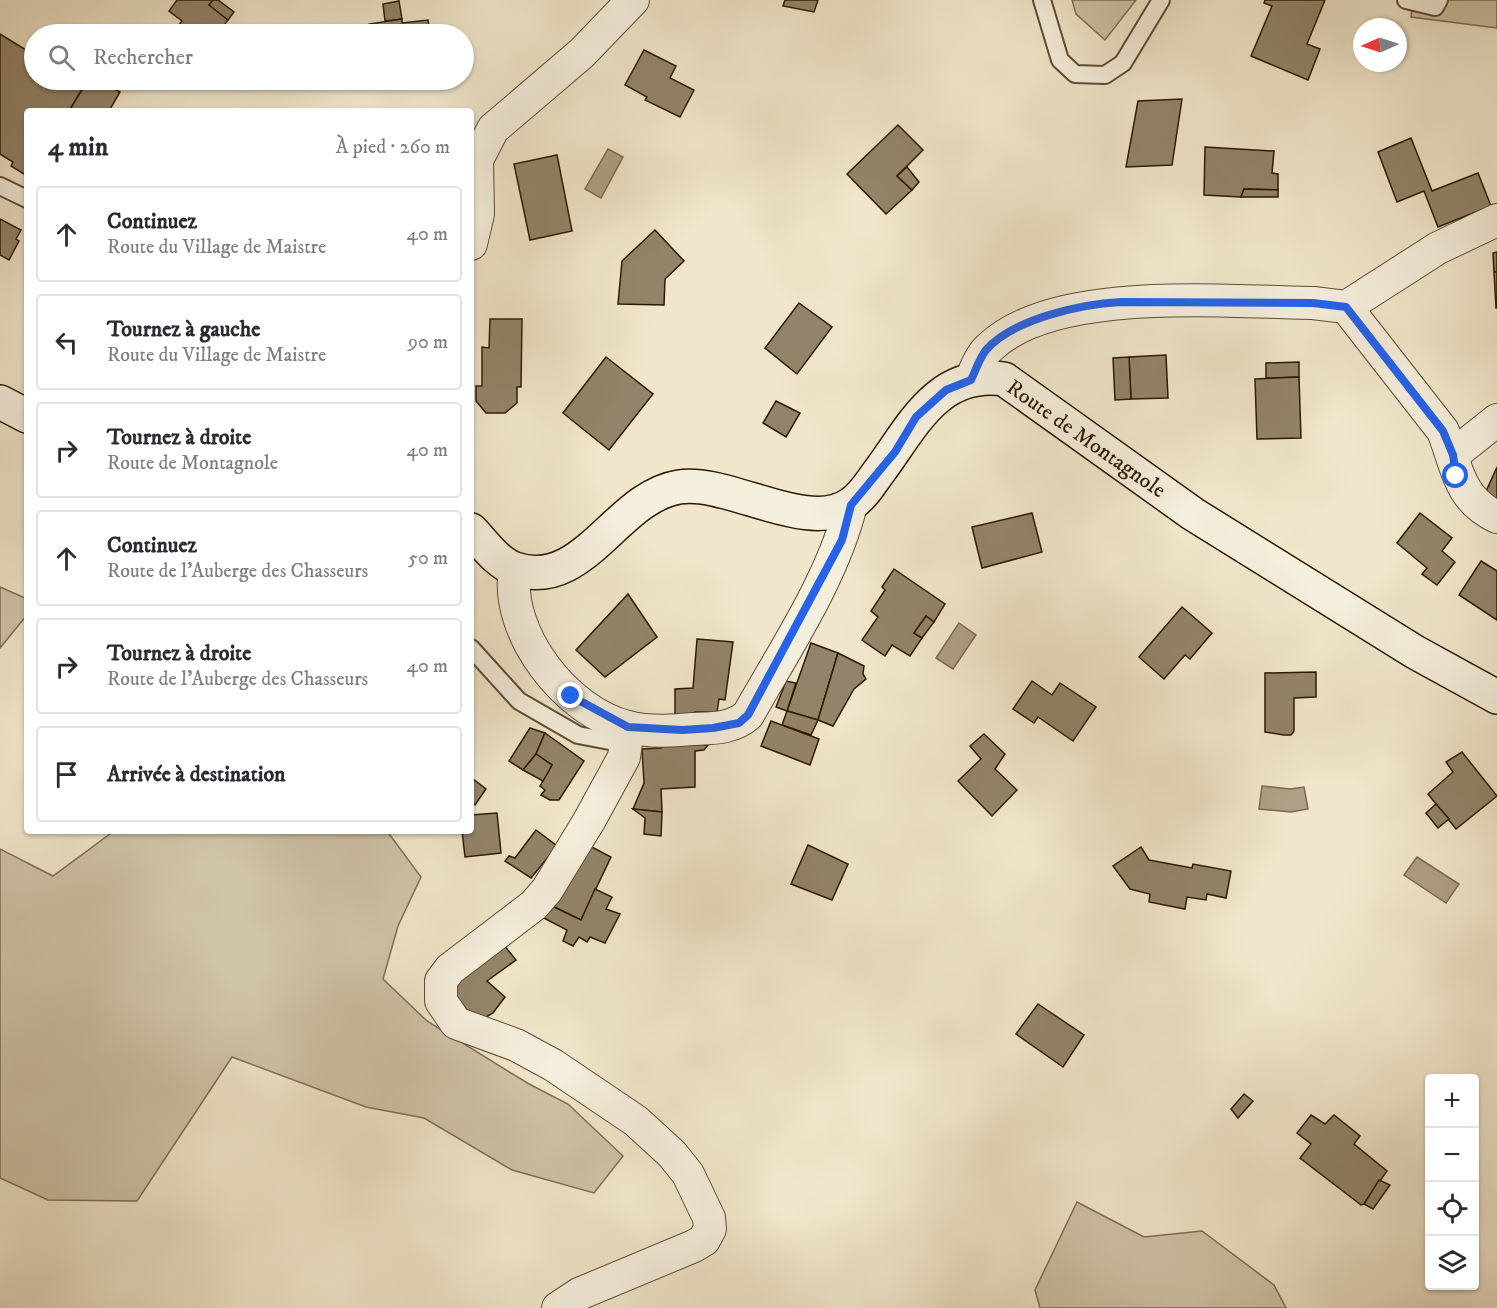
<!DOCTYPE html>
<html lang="fr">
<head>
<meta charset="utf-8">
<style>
  :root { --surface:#fff; --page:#f2f2f3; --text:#2b2b33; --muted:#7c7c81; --line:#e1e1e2 }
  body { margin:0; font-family:"IM FELL DW Pica",serif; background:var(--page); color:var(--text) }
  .controls { position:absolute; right:18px; bottom:18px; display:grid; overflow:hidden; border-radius:6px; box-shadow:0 2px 4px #0004 }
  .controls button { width:54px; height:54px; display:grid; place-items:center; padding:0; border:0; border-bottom:2px solid var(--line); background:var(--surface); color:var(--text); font:30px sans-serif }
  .compass { position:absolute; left:1353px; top:18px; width:54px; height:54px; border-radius:50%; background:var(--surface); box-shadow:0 2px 4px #0004; rotate:267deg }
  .stop { position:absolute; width:18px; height:18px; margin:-14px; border:4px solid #2563eb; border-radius:50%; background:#fff }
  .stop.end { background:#2563eb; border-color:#fff; box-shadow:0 2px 6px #0008 }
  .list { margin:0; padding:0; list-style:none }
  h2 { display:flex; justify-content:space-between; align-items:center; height:78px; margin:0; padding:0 24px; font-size:26px }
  h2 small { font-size:20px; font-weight:400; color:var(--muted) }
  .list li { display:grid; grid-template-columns:39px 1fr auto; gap:18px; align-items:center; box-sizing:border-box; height:96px; margin:0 12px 12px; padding:0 12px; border:2px solid var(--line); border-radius:6px }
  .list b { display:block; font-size:22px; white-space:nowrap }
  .list p { margin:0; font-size:20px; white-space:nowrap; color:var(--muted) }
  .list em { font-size:20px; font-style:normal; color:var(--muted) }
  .icon { flex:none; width:33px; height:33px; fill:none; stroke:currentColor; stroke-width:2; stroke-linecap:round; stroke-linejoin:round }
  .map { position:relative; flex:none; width:1497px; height:1308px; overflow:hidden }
  .search { position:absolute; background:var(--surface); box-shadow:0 2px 4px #0004; left:24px; top:24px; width:450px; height:66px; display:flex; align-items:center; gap:15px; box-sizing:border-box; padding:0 21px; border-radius:33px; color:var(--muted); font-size:22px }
  .panel { position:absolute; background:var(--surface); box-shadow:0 2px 4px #0004; left:24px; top:108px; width:450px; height:726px; border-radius:6px }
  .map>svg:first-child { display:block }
</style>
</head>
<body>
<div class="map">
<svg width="1497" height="1308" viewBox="0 0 1497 1308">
  <rect width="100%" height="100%" fill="#f0e6cb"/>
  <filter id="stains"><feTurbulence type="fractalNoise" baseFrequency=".00333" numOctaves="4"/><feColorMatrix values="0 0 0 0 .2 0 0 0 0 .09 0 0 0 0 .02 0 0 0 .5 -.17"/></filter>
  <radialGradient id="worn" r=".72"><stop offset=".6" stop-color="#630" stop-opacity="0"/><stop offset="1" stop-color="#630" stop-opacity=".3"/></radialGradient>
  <!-- green -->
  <g fill="#cfc3a8" stroke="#7e6e54" stroke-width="1.5">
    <polygon points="1072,0 1136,0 1105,40 1076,14"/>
    <polygon points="1413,0 1497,0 1497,28 1411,17"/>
    <polygon points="0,587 27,599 27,615 0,648"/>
    <polygon points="114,831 387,831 421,877 398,926 383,979 427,1021 529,1084 568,1104 623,1156 594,1193 512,1170 424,1118 366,1107 232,1057 137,1201 48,1200 0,1178 0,849 53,876"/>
    <polygon points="1077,1202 1144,1237 1202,1231 1274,1285 1286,1308 1040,1308 1035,1290"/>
  </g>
  <!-- water -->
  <g fill="#aea086" stroke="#7a6a50" stroke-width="1.5">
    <polygon points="608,149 623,157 601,198 585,189"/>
    <polygon points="959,623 976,635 953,669 936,658"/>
    <polygon points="1262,786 1290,789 1304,787 1308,809 1291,812 1259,809"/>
    <polygon points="1417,857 1459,884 1446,903 1404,875"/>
  </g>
  <!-- building -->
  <g fill="#92846a" stroke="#2d1900" stroke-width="1.5">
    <polygon points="177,0 213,0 209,5 228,20 217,34 187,34 177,27 182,21 169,11"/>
    <polygon points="213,0 218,0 234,12 228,20 209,5"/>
    <polygon points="785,0 818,0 814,12 783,6"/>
    <polygon points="1265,0 1325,0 1307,44 1320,49 1308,80 1251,56 1272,6 1264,3"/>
    <polygon points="399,1 402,19 385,21 383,4"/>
    <polygon points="402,19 402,23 428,20 430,34 371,34 369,24"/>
    <polygon points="0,34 34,55 34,80 74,80 84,86 69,111 27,111 27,176 11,166 13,162 0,154"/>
    <polygon points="644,50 676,66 670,78 694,90 680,117 645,100 647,97 625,85"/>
    <polygon points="88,80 101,80 120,92 109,111 69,111"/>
    <polygon points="1182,99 1172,165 1126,167 1138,101"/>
    <polygon points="898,125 923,150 897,176 912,190 886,214 847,174"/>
    <polygon points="1411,138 1432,191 1478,173 1491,206 1438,227 1424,191 1397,202 1378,152"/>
    <polygon points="1205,147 1274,151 1272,173 1278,174 1278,190 1244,189 1241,197 1204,195"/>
    <polygon points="557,155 572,231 530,240 514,164"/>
    <polygon points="907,167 919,182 912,190 897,176"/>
    <polygon points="1244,189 1278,190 1278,197 1241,197"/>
    <polygon points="0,219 21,230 16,239 19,241 9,260 0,255"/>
    <polygon points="655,230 684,261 665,279 664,305 618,304 622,261"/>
    <polygon points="1497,252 1497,272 1494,272 1493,253"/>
    <polygon points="1494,272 1497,272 1497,308 1496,308"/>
    <polygon points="799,303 832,327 797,374 765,348"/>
    <polygon points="490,319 522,319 521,387 517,387 517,403 505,413 486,413 476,401 476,386 482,386 482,347 489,348"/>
    <polygon points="1166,355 1168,398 1131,399 1129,357"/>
    <polygon points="606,357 653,394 609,450 563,413"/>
    <polygon points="1129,357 1131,399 1115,400 1113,358"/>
    <polygon points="1299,362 1299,377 1266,378 1266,363"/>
    <polygon points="1299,377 1301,438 1257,439 1255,379"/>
    <polygon points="776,401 800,413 786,437 763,423"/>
    <polygon points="1497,467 1497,505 1483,498"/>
    <polygon points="1032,513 1042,552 982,568 972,527"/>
    <polygon points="1420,513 1452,538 1442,551 1455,562 1437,585 1422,574 1427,568 1397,543"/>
    <polygon points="1481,561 1497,571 1497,620 1459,595"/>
    <polygon points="894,569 945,604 934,622 926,616 914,633 922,638 910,656 892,645 885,656 862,640 878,617 871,611 885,590 882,587"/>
    <polygon points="628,594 657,637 605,677 576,650"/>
    <polygon points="1182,607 1212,633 1190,659 1185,655 1164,679 1139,657"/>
    <polygon points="926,616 934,622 922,638 914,633"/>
    <polygon points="697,639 733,642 725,700 719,699 717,712 695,712 693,718 675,717 675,689 693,688"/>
    <polygon points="811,643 838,653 818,720 787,711"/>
    <polygon points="838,653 864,666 863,674 866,679 854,689 833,726 818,720"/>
    <polygon points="1316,672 1316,697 1294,698 1294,731 1291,735 1284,735 1265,732 1265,673"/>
    <polygon points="786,681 796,683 787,711 776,707"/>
    <polygon points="1032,681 1052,695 1060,683 1096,707 1073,741 1038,717 1034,723 1013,709"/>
    <polygon points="787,711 818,720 811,735 782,725"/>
    <polygon points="771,721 819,739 810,765 761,746"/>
    <polygon points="530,728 545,733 536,754 523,770 509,761"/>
    <polygon points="545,733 584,761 559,800 550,800 541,795 545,790 540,786 552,765 536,754"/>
    <polygon points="984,734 1005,754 995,769 1017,790 992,816 958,781 981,759 970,746"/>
    <polygon points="666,743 708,745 704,750 695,751 695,787 661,789 662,812 633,809 644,783 642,749 661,748"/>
    <polygon points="1462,752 1497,796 1456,829 1428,794 1453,772 1446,762"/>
    <polygon points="536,754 552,765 543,781 523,770"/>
    <polygon points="473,779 486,789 475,805 471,802"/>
    <polygon points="1436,804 1449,819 1438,828 1426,813"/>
    <polygon points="633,809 662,812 661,836 644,834 645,818"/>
    <polygon points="497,813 501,853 465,857 462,831 471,831 471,815"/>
    <polygon points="536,830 557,846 531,878 505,861 509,856 515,858"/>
    <polygon points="586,844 611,857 581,920 552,906"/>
    <polygon points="808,845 848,864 832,900 791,884"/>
    <polygon points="1141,847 1149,860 1192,868 1193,864 1231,871 1226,898 1207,894 1206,900 1187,897 1185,909 1149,902 1150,894 1130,889 1113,866"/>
    <polygon points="595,889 612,897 606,909 620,914 605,943 590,937 587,942 579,937 573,946 563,941 567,930 542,917 552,906 581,920"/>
    <polygon points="503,944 516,960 487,981 505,997 493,1013 481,1020 460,1010 445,984"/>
    <polygon points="1038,1004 1084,1035 1063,1067 1016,1034"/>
    <polygon points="1244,1094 1253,1101 1238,1118 1231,1109"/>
    <polygon points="1311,1115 1325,1124 1334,1115 1360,1136 1354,1144 1387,1171 1364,1204 1361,1205 1300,1158 1311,1144 1297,1133"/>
    <polygon points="1379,1180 1390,1185 1373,1209 1364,1204"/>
  </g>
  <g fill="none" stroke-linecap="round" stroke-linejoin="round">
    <!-- lane casing -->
    <g stroke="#5e4c33" stroke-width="20">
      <g id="lane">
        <polyline points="1042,0 1060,60 1075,74 1105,75 1123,63 1161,0"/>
        <polyline points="1406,0 1435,7 1439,0"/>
        <polyline points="0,186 27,199"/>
        <polyline points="471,648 519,701 578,735 625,744"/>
      </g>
    </g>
    <!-- street casing -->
    <g stroke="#5e4c33" stroke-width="34">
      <g id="street">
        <polyline points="471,244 478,214 477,160 493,129 582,53 633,0"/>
        <polyline points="1346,307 1438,248 1497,220"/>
        <path d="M971,379C976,369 980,356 989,348C1053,285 1227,302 1313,303L1346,307L1443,431C1457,466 1458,499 1497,517"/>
        <polyline points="1453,455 1497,420"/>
        <path d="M515,569C504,632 566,712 628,727C647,732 673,731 692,729C713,728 732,729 748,715C785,649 833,578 851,505"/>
        <polyline points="558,1308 579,1294 694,1246 704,1240 710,1229 709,1218 688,1174 672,1154 636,1121 553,1065 516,1045 456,1023 441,1001 441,981 450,969 534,905 547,890 589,821 624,757 628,727"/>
      </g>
    </g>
    <!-- secondary casing -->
    <g stroke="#2d1900" stroke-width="36">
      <g id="secondary">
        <polyline points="0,402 27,416"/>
        <path d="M471,530C484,543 497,563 515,569C584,592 616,497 679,487C728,479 808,535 851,504C862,497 870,484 878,473C912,428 936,370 1004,379L1193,514L1415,652L1497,697"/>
      </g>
    </g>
    <!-- lane -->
    <use href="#lane" stroke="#f5efdd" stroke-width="16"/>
    <!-- street -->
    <use href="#street" stroke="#f5efdd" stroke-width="32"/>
    <!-- secondary -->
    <use href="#secondary" stroke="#f5efdd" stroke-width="33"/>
  </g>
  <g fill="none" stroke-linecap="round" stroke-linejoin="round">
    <!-- route -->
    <path stroke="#2563eb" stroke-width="8" d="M571,696L628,727L682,730L713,728L739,723L748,715L842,540L851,505L895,452L916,417L946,390L971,380C976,370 979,359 986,350C1013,319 1081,304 1121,302L1313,303L1346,307L1443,431L1453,455L1456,476"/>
  </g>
  <g text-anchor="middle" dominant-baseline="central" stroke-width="5" stroke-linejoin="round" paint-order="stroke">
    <!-- street labels -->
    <g font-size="22" fill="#2d1900" stroke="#f5efdd">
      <text transform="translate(1086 439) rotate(35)">Route de Montagnole</text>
    </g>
  </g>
  <rect width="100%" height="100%" filter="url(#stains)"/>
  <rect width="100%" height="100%" fill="url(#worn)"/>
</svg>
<div class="controls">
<button>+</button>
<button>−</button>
<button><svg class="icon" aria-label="locate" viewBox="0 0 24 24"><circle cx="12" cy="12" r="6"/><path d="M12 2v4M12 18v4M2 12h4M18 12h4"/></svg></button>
<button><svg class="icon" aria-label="layers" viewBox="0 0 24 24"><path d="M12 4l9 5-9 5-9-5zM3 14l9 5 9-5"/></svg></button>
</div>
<svg class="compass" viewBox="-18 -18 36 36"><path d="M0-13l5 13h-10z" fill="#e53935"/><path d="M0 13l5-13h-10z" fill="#7c7c81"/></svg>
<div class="stop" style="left:1456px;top:476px"></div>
<div class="stop end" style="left:571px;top:696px"></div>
<div class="search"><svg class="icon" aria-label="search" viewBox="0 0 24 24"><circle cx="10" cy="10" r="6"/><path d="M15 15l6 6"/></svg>Rechercher</div>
<section class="panel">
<h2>4 min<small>À pied · 260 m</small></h2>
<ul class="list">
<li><svg class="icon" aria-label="ahead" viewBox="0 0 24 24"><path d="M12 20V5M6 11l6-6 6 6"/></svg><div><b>Continuez</b><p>Route du Village de Maistre</p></div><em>40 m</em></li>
<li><svg class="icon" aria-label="left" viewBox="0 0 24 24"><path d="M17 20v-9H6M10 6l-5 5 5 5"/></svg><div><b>Tournez à gauche</b><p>Route du Village de Maistre</p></div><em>90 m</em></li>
<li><svg class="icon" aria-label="right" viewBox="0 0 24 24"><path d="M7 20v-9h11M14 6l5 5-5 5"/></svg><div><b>Tournez à droite</b><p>Route de Montagnole</p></div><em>40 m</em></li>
<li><svg class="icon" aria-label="ahead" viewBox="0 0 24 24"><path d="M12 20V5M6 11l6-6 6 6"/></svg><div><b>Continuez</b><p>Route de l'Auberge des Chasseurs</p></div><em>50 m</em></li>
<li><svg class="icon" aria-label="right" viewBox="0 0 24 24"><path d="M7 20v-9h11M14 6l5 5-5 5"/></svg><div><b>Tournez à droite</b><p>Route de l'Auberge des Chasseurs</p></div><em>40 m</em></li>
<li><svg class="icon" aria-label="arrive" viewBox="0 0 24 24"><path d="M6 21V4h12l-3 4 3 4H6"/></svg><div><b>Arrivée à destination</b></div></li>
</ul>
</section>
</div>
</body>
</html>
